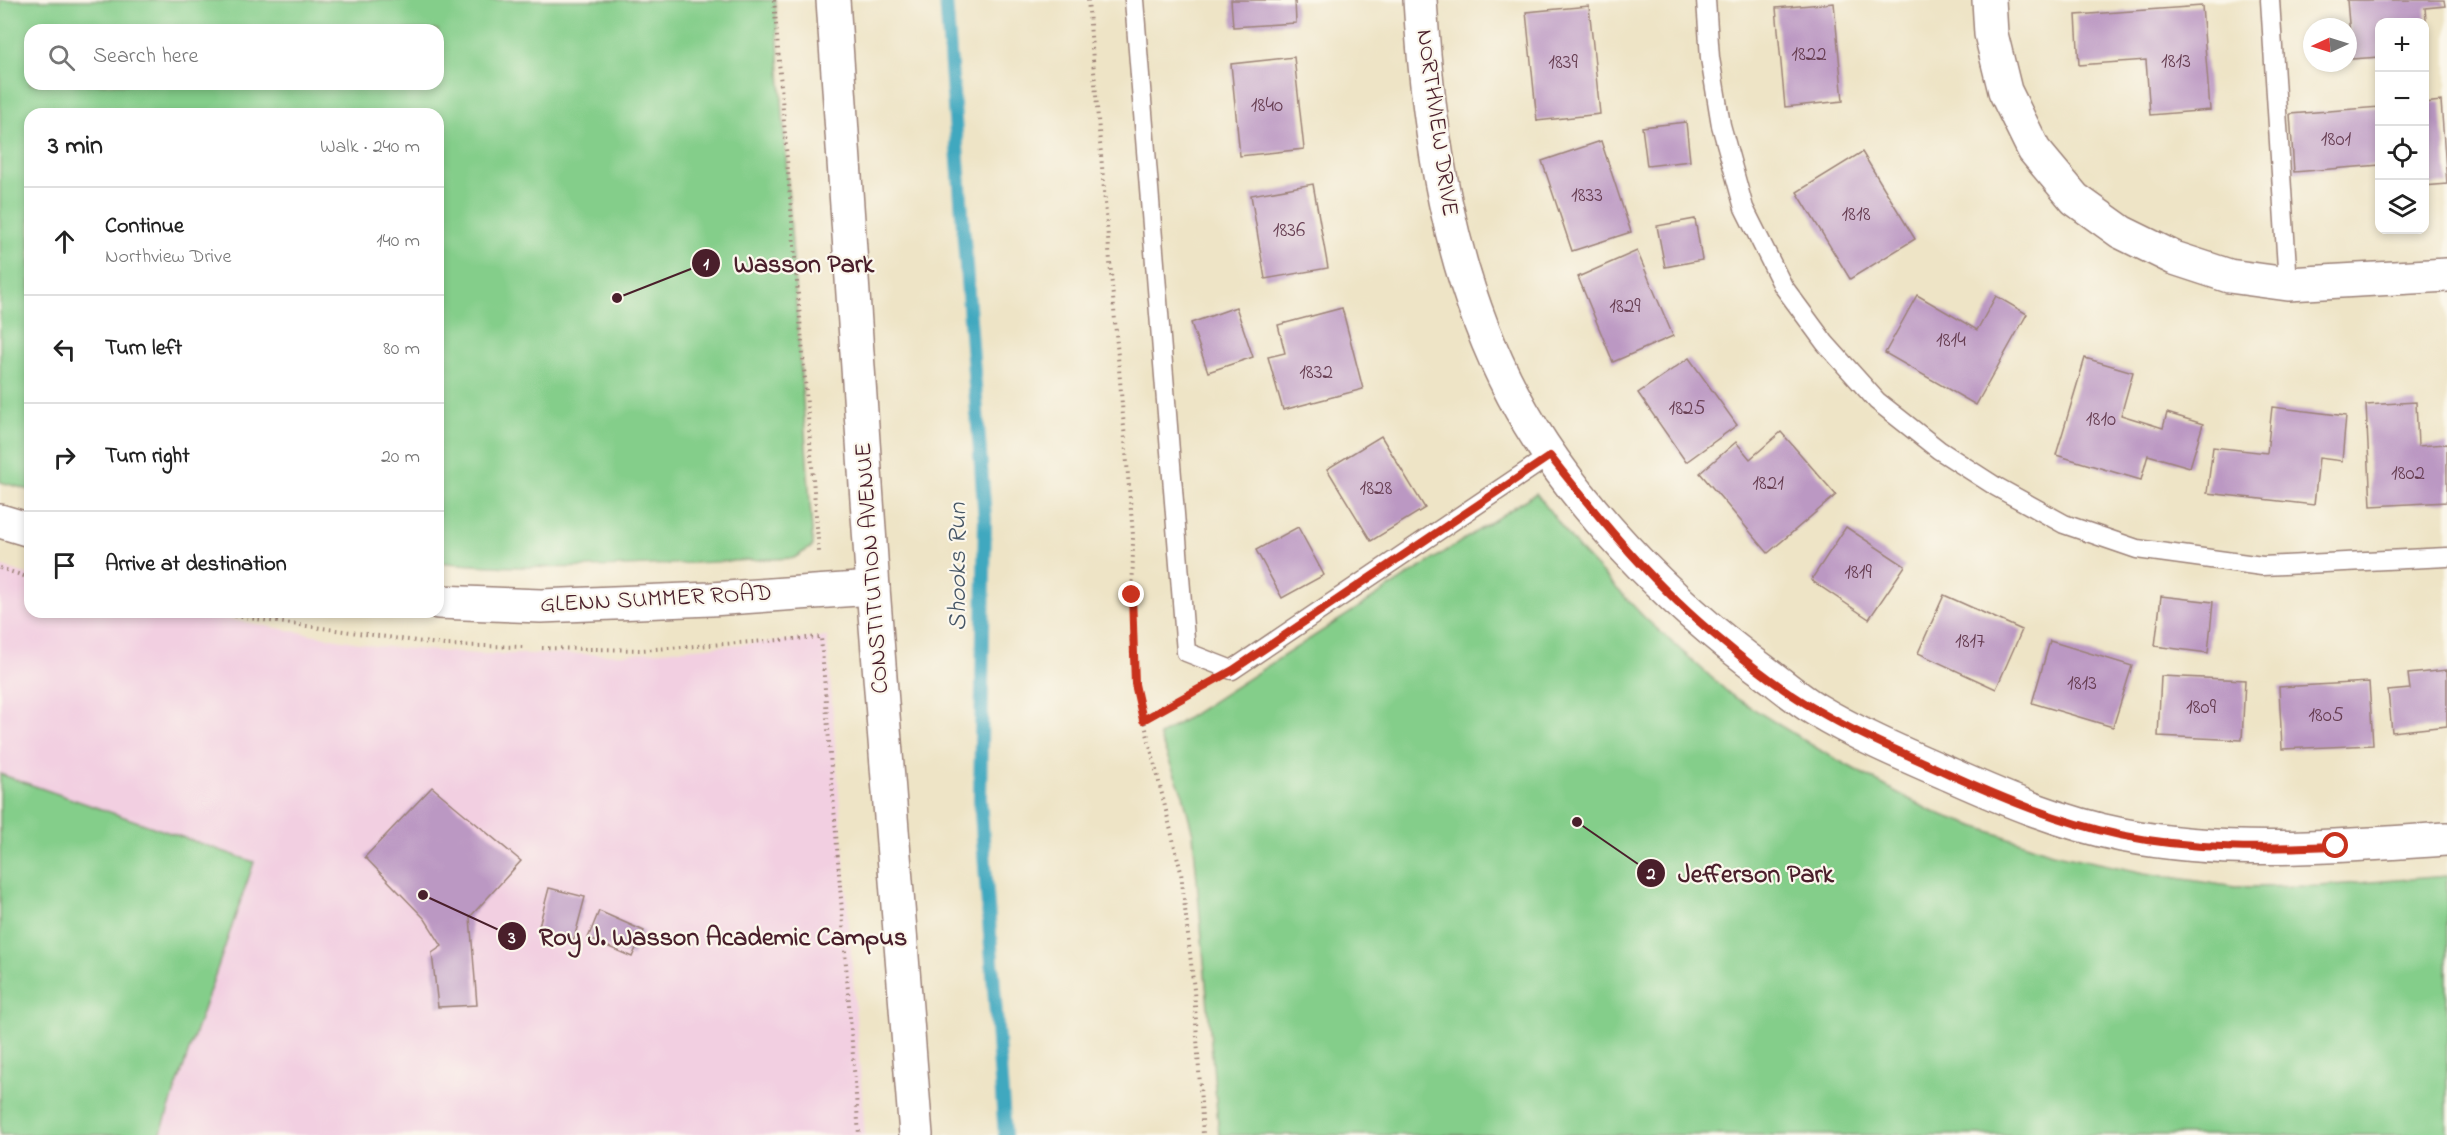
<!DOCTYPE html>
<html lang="en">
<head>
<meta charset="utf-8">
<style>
  :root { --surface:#fff; --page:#f2f2f2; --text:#222; --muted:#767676; --line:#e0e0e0 }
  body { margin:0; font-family:"Indie Flower",sans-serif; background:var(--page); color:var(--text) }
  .controls { position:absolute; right:18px; top:18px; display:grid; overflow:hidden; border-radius:12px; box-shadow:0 3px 9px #0003 }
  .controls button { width:54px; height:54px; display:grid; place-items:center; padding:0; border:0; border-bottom:2px solid var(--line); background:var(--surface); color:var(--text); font:30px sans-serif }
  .compass { position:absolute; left:2303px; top:18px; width:54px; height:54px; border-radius:50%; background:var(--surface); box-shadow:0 3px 9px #0003; rotate:266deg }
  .stop { position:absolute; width:18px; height:18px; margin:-14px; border:4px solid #c8321e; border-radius:50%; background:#fff }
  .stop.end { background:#c8321e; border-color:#fff; box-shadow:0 2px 6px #0008 }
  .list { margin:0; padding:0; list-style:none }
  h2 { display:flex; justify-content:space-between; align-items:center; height:78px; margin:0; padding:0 24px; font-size:26px }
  h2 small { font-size:20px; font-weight:400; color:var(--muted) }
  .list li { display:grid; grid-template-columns:39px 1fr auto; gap:18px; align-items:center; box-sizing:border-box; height:108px; padding:0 24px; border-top:2px solid var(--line) }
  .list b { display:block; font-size:22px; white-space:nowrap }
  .list p { margin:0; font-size:20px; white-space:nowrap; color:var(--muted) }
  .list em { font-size:20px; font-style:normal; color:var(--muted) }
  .icon { flex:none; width:33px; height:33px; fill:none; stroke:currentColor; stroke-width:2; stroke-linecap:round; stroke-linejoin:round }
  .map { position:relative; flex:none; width:2447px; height:1135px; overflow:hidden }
  .search { position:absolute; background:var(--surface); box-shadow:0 3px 9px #0003; left:24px; top:24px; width:420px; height:66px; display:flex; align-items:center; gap:15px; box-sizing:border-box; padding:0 21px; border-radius:18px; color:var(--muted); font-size:22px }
  .panel { position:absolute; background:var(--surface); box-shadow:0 3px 9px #0003; left:24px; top:108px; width:420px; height:510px; border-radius:18px }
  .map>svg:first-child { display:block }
</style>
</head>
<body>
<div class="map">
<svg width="2447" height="1135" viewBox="0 0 2447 1135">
  <rect width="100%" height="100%" fill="#fbf7ec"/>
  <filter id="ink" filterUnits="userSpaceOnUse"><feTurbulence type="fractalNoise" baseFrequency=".0167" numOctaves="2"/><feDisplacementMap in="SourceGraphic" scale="12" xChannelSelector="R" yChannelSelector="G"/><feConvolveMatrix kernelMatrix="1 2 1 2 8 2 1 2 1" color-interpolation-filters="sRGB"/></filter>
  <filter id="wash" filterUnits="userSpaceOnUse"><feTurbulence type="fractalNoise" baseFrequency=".008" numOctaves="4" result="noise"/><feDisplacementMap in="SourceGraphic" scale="24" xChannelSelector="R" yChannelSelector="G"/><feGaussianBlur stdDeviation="1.35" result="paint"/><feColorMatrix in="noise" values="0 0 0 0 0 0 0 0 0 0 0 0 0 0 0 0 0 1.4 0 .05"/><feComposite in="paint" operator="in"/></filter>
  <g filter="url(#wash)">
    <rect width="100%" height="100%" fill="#eee4c6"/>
    <!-- built -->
    <polygon fill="#f2cfe1" points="0,566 30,575 30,612 191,612 375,646 477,654 625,654 827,637 865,1135 0,1135"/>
    <!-- green -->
    <g fill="#84ce8a" stroke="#67765a" stroke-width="1.5" fill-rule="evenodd">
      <path d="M0,0H775L813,546L794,558C679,563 552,574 438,562V114H30V490L0,482ZM30,30H438V84H30Z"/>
      <polygon points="1536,493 1578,548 1645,618 1731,695 1823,752 1931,811 2052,853 2145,873 2235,887 2320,886 2447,876 2447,1135 1219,1135 1193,834 1183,795 1159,736"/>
      <polygon points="0,774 254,862 160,1135 0,1135"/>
    </g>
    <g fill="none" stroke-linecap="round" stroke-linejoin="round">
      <!-- stream -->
      <polyline stroke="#3fa8bf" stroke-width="14" points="946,0 985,519 980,799 1005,1135"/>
    </g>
    <g id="blocks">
      <!-- building -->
      <g fill="#bb98c3">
        <polygon points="1231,0 1295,0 1296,23 1233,27"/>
        <polygon points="2347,0 2444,0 2445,6 2425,8 2429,52 2424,53 2424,22 2380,22 2380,57 2352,59"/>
        <polygon points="1834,3 1843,101 1785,107 1776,8"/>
        <polygon points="1589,6 1600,114 1537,121 1526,12"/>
        <polygon points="2202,6 2210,110 2150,115 2146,60 2079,65 2076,15"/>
        <polygon points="1294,57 1304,149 1240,156 1231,64"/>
        <polygon points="2441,101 2447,184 2424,186 2424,103"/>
        <polygon points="2380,107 2380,165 2294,172 2290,114"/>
        <polygon points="1686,122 1690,161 1647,166 1642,127"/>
        <polygon points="1601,141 1631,232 1572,251 1542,161"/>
        <polygon points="1862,152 1915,239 1850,279 1797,192"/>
        <polygon points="1313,184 1328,268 1265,279 1251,195"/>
        <polygon points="1695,219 1702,260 1665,267 1657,226"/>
        <polygon points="1637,251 1673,336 1613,362 1578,277"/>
        <polygon points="1917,295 1977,330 1996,296 2027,314 1976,405 1885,353"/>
        <polygon points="1236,307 1253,357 1208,372 1191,323"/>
        <polygon points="1342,308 1363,389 1283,410 1268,357 1285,353 1278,325"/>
        <polygon points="1689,358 1737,425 1686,462 1638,393"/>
        <polygon points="2085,358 2133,372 2121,415 2163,428 2167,413 2203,424 2190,467 2148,455 2141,480 2056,455"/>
        <polygon points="2416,402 2418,446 2447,444 2447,502 2371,506 2366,405"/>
        <polygon points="2272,407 2346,416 2342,461 2319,458 2314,505 2207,493 2213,447 2267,453"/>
        <polygon points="1781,432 1836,495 1768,553 1700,473 1736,442 1750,459"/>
        <polygon points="1381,436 1425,508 1371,541 1327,469"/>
        <polygon points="1298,527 1324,575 1282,598 1256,550"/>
        <polygon points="1846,527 1905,566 1869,619 1811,580"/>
        <polygon points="1944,595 2022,630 1996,689 1918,653"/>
        <polygon points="2161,596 2213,602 2208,653 2155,646"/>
        <polygon points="2050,641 2132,666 2113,727 2032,703"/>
        <polygon points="2447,670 2447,726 2392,732 2388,691 2410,689 2408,674"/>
        <polygon points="2161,676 2245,680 2242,740 2158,736"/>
        <polygon points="2369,682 2373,745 2282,749 2279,687"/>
        <polygon points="432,787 521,861 470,917 477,1005 438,1007 432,953 442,946 425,919 365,857"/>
        <polygon points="549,888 585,897 574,939 538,930"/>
        <polygon points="599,911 644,931 632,957 588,938"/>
      </g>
    </g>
  </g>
  <g filter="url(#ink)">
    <use href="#blocks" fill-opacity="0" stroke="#9c8278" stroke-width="1.5"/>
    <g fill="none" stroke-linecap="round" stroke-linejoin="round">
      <!-- lane casing -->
      <g stroke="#9c8278" stroke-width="21">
        <g id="lane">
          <polyline points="1134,0 1186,652 1232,670 1549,456"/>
          <polyline points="1706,0 1710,58 1721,125 1744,208 1783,286 1825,343 1877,401 1939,450 1995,486 2064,524 2137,549 2262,566 2447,557"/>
          <polyline points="2270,0 2288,284"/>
        </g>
      </g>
      <!-- street casing -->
      <g stroke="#9c8278" stroke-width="36">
        <g id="street">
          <path d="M1420,0C1428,135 1449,274 1513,395C1569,501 1670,603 1766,673C1782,685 1798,699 1815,709C1858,735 1905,755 1951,775C2007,800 2062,823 2122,835C2230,856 2339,846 2447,839"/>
          <polyline points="1989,0 1991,34 2005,91 2034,150 2075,199 2121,232 2174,258 2229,276 2288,284 2447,275"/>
          <polyline points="0,521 30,530"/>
          <polyline points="438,602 541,606 711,599 873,588"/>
        </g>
      </g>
      <!-- primary casing -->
      <g stroke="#9c8278" stroke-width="36">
        <polyline id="primary" points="833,0 873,588 916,1135"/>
      </g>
      <!-- path -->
      <g stroke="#9c8278" stroke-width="4" stroke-dasharray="1.5 4.5" stroke-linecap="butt">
        <polyline points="774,0 819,552"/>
        <polyline points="1088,0 1133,535 1132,645 1135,684 1181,872 1194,990 1203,1135"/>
        <polyline points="0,568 30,578"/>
        <polyline points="205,612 445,645 523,647"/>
        <polyline points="542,648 641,650 821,637 859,1135"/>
        <polyline points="1143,720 1198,690"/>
      </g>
      <!-- lane -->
      <use href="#lane" stroke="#fff" stroke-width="18"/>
      <!-- street -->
      <use href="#street" stroke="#fff" stroke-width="33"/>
      <!-- primary -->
      <use href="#primary" stroke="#fff" stroke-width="33"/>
    </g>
  </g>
  <g fill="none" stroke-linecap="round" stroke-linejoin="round" filter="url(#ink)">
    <!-- route -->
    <path stroke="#c8321e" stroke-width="8" d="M1132,595L1135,684L1143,720L1233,670L1550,456C1602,522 1656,588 1722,641C1749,664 1784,691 1815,709C1857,734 1903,753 1947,773C2004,799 2060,822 2120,835C2191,850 2264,849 2336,846"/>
  </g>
  <g text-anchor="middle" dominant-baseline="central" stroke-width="4.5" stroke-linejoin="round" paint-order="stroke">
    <!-- number labels -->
    <g font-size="21" fill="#663d51">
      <text x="1809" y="55">1822</text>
      <text x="2176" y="62">1813</text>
      <text x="1563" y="63">1839</text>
      <text x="1267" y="106">1840</text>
      <text x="2336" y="140">1801</text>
      <text x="1587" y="196">1833</text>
      <text x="1856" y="215">1818</text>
      <text x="1289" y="231">1836</text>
      <text x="1625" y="307">1829</text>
      <text x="1951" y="341">1814</text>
      <text x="1316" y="373">1832</text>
      <text x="1687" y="409">1825</text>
      <text x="2101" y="420">1810</text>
      <text x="2408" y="474">1802</text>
      <text x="1768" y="484">1821</text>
      <text x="1376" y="489">1828</text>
      <text x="1858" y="573">1819</text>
      <text x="1970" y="642">1817</text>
      <text x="2082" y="684">1813</text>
      <text x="2201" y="708">1809</text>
      <text x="2326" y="716">1805</text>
    </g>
    <!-- street labels -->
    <g font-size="24" fill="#4a1f2b" stroke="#fbf7ec">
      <text transform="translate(1436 123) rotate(82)">NORTHVIEW DRIVE</text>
      <text transform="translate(873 568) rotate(-94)">CONSTITUTION AVENUE</text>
      <text transform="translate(656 600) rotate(-3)">GLENN SUMMER ROAD</text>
    </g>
    <!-- water labels -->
    <g font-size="26" font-style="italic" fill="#465666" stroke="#fbf7ec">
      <text transform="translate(959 567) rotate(-90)">Shooks Run</text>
    </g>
  </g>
  <!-- callouts -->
  <path fill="none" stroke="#4a1f2b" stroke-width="2" d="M617 298L706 263M1577 822L1651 873M423 895L512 936"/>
  <g fill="#4a1f2b" stroke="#fbf7ec" stroke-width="2">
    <circle cx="617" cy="298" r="6"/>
    <circle cx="1577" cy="822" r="6"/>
    <circle cx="423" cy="895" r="6"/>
    <circle cx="706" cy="263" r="15"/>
    <circle cx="1651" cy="873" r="15"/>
    <circle cx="512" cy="936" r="15"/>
  </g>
  <g font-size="18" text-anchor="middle" font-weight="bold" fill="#fff">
    <text x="706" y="269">1</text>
    <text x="1651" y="879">2</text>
    <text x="512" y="943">3</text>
  </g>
  <g font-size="26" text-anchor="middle" font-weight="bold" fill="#4a1f2b" stroke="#fbf7ec" stroke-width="4.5" stroke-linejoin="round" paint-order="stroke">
    <text x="804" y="272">Wasson Park</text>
    <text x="1756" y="882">Jefferson Park</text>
    <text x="723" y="945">Roy J. Wasson Academic Campus</text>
  </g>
</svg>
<div class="controls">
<button>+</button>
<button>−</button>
<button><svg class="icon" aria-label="locate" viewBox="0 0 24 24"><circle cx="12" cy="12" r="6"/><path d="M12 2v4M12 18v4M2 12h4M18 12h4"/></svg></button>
<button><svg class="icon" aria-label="layers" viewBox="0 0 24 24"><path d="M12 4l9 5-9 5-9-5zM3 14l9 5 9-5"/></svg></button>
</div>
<svg class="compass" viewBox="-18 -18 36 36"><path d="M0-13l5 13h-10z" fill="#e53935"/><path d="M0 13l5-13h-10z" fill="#767676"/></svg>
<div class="stop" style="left:2336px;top:846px"></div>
<div class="stop end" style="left:1132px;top:595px"></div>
<div class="search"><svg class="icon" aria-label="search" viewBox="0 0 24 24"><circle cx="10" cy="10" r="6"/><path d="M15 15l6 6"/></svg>Search here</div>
<section class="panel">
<h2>3 min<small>Walk · 240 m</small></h2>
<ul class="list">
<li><svg class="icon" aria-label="ahead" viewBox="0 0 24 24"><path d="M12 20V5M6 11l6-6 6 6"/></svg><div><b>Continue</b><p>Northview Drive</p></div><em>140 m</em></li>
<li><svg class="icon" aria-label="left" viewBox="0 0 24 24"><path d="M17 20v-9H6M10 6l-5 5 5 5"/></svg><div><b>Turn left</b></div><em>80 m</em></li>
<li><svg class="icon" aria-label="right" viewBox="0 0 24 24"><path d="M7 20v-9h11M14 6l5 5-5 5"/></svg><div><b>Turn right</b></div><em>20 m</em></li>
<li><svg class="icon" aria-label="arrive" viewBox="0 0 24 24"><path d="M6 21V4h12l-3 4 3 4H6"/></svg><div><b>Arrive at destination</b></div></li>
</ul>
</section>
</div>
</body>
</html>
